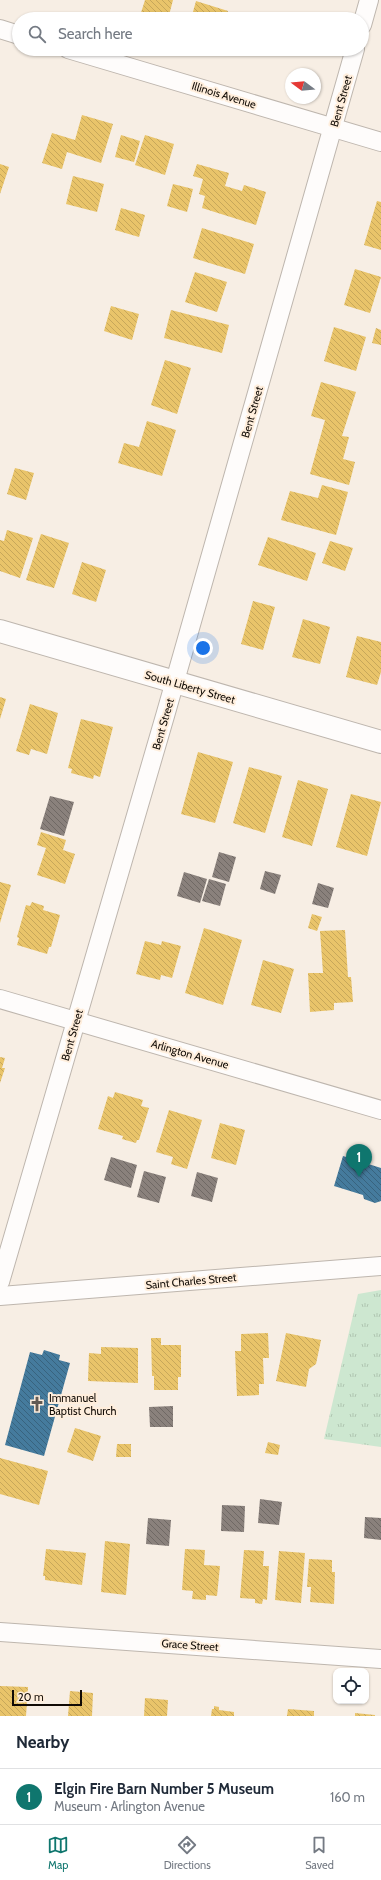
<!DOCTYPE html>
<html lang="en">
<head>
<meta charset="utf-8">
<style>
  :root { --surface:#fff; --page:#f6f6f7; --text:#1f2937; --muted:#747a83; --line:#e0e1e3; --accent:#0f766e }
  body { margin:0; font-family:Cabin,sans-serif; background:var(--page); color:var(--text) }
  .controls { position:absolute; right:12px; bottom:12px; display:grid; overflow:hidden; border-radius:8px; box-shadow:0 1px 3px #0004 }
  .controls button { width:36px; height:36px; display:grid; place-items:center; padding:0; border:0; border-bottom:1px solid var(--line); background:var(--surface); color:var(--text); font:20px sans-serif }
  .compass { position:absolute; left:285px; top:68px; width:36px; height:36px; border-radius:50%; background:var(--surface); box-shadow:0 1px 3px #0004; rotate:286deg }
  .scale { position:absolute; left:12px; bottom:10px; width:70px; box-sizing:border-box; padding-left:4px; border:2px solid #110b05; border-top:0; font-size:11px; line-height:14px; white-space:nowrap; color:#110b05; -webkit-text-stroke:3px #ffeedc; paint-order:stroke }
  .you { position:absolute; left:203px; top:648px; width:14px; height:14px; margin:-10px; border:3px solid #fff; border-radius:50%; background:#1a73e8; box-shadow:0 0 0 6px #1a73e833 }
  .badge { display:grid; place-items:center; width:26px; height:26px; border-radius:50%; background:var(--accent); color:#fff; font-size:13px; font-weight:700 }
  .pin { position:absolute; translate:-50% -33px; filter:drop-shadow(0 1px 2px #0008) }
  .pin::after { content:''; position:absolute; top:21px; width:14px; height:12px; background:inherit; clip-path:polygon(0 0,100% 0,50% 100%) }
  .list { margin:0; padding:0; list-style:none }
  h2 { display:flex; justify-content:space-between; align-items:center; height:52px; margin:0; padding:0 16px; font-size:17px }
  h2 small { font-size:13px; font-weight:400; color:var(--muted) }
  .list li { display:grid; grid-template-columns:26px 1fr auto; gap:12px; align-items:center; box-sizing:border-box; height:56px; padding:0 16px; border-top:1px solid var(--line) }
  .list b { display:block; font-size:15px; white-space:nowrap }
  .list p { margin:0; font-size:13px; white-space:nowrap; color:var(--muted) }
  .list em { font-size:13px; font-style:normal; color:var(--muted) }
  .icon { flex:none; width:22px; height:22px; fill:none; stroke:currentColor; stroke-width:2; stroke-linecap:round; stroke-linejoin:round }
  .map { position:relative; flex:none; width:381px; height:1716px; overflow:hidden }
  .search { position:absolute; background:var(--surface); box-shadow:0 1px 3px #0004; left:12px; right:12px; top:12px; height:44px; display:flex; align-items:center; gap:10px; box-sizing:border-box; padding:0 14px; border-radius:22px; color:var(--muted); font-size:15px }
  .sheet { height:108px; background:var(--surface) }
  nav { display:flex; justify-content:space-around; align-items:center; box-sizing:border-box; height:56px; border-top:1px solid var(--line); background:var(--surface); font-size:11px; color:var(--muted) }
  nav a { display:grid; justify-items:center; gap:2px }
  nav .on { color:var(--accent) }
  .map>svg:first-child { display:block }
</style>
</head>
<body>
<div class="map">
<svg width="381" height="1716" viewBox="0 0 381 1716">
  <defs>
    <pattern id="grass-tufts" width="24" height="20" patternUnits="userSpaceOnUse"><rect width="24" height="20" fill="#cde7d0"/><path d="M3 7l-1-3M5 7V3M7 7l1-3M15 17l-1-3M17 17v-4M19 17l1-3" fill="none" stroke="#afc5b1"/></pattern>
    <pattern id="homes-back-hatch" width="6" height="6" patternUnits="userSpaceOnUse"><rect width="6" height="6" fill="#e9c46a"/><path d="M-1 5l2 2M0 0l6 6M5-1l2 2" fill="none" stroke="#c7a75a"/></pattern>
    <pattern id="public-back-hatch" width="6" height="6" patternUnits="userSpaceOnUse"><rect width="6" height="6" fill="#457b9d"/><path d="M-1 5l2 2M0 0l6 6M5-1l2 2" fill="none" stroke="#38637e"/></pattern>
    <pattern id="industry-back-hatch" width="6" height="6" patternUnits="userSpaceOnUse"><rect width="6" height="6" fill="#8a817c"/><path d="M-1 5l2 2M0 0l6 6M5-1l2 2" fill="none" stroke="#6f6864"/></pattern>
  </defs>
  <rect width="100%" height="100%" fill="#f7eee4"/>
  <!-- grass -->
  <polygon fill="url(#grass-tufts)" points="381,1290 381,1447 324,1439 358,1294"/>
  <!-- homes -->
  <g fill="url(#homes-back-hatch)">
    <polygon points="145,0 173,0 168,19 139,19"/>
    <polygon points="196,1 228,11 225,19 191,19"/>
    <polygon points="273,49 295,49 293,55"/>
    <polygon points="82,115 113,124 101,163 67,152 62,169 42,163 52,133 75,140"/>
    <polygon points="121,135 140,141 134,162 115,157"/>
    <polygon points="145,135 174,144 165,175 135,165"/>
    <polygon points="0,164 9,167 0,194"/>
    <polygon points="197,164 229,173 225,186 242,191 244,185 266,192 256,225 202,208 205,196 199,194 203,179 193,176"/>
    <polygon points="73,176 104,184 97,212 66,204"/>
    <polygon points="173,184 193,189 187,212 167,206"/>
    <polygon points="377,201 381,202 381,250 364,245"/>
    <polygon points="121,208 145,215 139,237 115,230"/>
    <polygon points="202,228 254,244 245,274 193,258"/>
    <polygon points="355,269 381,277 370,313 344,305"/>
    <polygon points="195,272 227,282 217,312 185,302"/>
    <polygon points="111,306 139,314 132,340 104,331"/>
    <polygon points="171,310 229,325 222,353 164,338"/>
    <polygon points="334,327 366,337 356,371 324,361"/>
    <polygon points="376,328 381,330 381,345 372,343"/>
    <polygon points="165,360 191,368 177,414 151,405"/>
    <polygon points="321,382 356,392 342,436 349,437 343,459 355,462 349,485 310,474 325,420 311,416"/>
    <polygon points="147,421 176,430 162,476 118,463 124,443 139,447"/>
    <polygon points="15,468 34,473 26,500 7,494"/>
    <polygon points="322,485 348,492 336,535 281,520 290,491 318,498"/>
    <polygon points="7,530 33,538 20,578 0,571 0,540 4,541"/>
    <polygon points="41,534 69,543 54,588 26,580"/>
    <polygon points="268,537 316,553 307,581 258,565"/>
    <polygon points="330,541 353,548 345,571 322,563"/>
    <polygon points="82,562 106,570 96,602 72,594"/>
    <polygon points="253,601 275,607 263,650 241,644"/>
    <polygon points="303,619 330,627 320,664 292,657"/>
    <polygon points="357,636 381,642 381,672 377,685 346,677"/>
    <polygon points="0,697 6,699 0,719"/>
    <polygon points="30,704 58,713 47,754 31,749 29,755 16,751"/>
    <polygon points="81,719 113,727 100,777 94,775 93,779 71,773 72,769 68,768"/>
    <polygon points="198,752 233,762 215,823 181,814"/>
    <polygon points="249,767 282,776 265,833 233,823"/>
    <polygon points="298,780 328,789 312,846 282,837"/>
    <polygon points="351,794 381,802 367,856 336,847"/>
    <polygon points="41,832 66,840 63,850 75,854 65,884 37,875 46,848 37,845"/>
    <polygon points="0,882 11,885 0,923"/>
    <polygon points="32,902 44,906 43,910 60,915 51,947 49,947 47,954 17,945 19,938 17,937 26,905 30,906"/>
    <polygon points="312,914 322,917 317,931 308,928"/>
    <polygon points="204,928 242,940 223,1005 185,993"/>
    <polygon points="345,930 348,977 351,977 353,1002 334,1003 334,1010 310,1012 308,973 323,973 320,931"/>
    <polygon points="145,941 161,945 162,941 181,946 172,978 161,975 160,980 136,974"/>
    <polygon points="263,960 294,969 281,1013 251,1005"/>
    <polygon points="0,1057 5,1058 2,1068 5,1068 0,1083"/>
    <polygon points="115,1092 143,1100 141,1106 149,1108 139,1140 137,1140 136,1143 122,1139 123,1136 98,1129 108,1096 113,1098"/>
    <polygon points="169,1110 202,1120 187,1169 171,1164 173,1157 156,1152"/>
    <polygon points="220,1123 245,1130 236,1165 211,1158"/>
    <polygon points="268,1333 269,1358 263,1358 264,1384 259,1384 259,1395 237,1396 235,1351 241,1351 241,1334"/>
    <polygon points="286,1333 321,1340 316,1364 309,1369 306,1387 276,1381"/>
    <polygon points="151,1338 161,1338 161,1345 181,1345 181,1377 178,1377 178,1390 154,1390 154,1376 152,1376"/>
    <polygon points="101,1347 138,1348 138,1383 88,1381 89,1353 101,1354"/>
    <polygon points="75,1428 101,1436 93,1461 67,1452"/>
    <polygon points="268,1442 280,1445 278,1455 265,1453"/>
    <polygon points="117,1444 131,1444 131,1457 116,1457"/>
    <polygon points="0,1458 48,1471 39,1505 0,1494"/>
    <polygon points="105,1541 130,1544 126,1595 101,1592"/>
    <polygon points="46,1549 86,1553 82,1585 45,1580 45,1576 43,1576"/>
    <polygon points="185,1549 205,1550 204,1565 220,1566 217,1596 206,1595 206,1600 192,1599 193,1591 182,1590"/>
    <polygon points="244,1550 264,1551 263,1566 269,1566 267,1600 263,1599 262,1604 255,1603 255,1599 240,1598"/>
    <polygon points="279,1551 305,1553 301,1603 275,1600"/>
    <polygon points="309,1559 332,1560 332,1572 335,1572 334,1604 310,1602 311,1587 307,1587"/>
    <polygon points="0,1686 28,1687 26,1716 0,1716"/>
    <polygon points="70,1691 93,1693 92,1716 68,1716"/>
    <polygon points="145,1698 168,1700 167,1716 144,1716"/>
    <polygon points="214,1706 219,1707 219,1710 234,1712 234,1716 211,1716 212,1709 214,1709"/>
    <polygon points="288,1709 314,1711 314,1716 287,1716"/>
    <polygon points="355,1713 375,1715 375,1716 355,1716"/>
  </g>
  <!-- public -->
  <g fill="url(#public-back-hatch)">
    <polygon points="343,1156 381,1168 381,1201 375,1203 364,1199 363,1195 334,1186"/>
    <polygon points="44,1350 60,1355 59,1360 70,1363 44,1456 5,1445 30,1352 42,1355"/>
  </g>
  <!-- industry -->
  <g fill="url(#industry-back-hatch)">
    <polygon points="50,796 74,802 64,836 40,829"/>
    <polygon points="219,852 236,857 229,882 212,877"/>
    <polygon points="265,871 281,875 275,894 260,889"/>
    <polygon points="184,872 207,879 200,903 177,896"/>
    <polygon points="209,879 226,884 220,906 202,901"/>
    <polygon points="318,883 334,888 328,908 312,904"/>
    <polygon points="111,1157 137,1165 131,1188 104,1180"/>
    <polygon points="144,1171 166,1177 159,1203 137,1197"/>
    <polygon points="197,1172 218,1178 212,1202 191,1196"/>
    <polygon points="173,1406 173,1427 150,1427 149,1407"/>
    <polygon points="260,1499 282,1502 279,1525 258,1523"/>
    <polygon points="222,1505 245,1506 244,1532 221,1531"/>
    <polygon points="365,1517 381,1518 381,1540 364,1538"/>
    <polygon points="148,1518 171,1520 169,1546 146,1544"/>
  </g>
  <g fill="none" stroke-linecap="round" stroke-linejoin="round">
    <!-- minor casing -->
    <g stroke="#beb6ae" stroke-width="20">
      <g id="minor">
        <polyline points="362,25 369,0"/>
        <polyline points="0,29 19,35"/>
        <polyline points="68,49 381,142"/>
        <polyline points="0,999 381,1110"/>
        <polyline points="0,1282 165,716 355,49"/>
        <polyline points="0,1296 381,1266"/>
        <polyline points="0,1632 381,1659"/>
      </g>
    </g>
    <!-- secondary casing -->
    <g stroke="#beb6ae" stroke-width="24">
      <polyline id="secondary" points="0,631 381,742"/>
    </g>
    <!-- minor -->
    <use href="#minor" stroke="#fefcfb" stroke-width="18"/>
    <!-- secondary -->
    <use href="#secondary" stroke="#fefcfb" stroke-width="22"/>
  </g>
  <!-- icons -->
  <defs>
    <g id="church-bare" transform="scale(1.2)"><path d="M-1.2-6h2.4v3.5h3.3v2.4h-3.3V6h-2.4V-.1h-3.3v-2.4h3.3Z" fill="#625a53" stroke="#ffeedc" stroke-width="2.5" paint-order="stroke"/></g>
  </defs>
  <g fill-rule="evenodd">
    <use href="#church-bare" x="37" y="1404"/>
  </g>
  <g text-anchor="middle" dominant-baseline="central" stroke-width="4" stroke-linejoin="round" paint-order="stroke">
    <!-- street labels -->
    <g font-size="11" fill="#110b05" stroke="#ffeedc">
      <text transform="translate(224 95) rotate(17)">Illinois Avenue</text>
      <text transform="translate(341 101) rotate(-74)">Bent Street</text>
      <text transform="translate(252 412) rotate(-74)">Bent Street</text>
      <text transform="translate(190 687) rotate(16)">South Liberty Street</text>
      <text transform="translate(163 724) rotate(-74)">Bent Street</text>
      <text transform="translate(72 1035) rotate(-74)">Bent Street</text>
      <text transform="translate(190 1054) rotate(16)">Arlington Avenue</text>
      <text transform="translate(191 1281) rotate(-5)">Saint Charles Street</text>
      <text transform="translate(190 1645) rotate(4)">Grace Street</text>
    </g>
    <!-- poi labels -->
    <g font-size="11" fill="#110b05" stroke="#ffeedc" text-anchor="start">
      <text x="49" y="1398">Immanuel<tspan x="49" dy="13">Baptist Church</tspan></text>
    </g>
  </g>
</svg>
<div class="controls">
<button><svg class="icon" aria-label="locate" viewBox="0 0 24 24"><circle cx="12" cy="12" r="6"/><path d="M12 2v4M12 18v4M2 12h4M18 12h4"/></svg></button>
</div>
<svg class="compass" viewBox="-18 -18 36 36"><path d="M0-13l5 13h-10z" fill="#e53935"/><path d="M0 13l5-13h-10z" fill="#747a83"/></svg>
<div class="scale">20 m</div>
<div class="you"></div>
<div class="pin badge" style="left:359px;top:1177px">1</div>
<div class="search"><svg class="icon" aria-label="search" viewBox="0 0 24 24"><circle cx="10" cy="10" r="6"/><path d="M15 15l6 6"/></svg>Search here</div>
</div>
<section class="sheet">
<h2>Nearby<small></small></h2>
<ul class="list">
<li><span class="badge">1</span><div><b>Elgin Fire Barn Number 5 Museum</b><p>Museum · Arlington Avenue</p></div><em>160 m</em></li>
</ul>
</section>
<nav>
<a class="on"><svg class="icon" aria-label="map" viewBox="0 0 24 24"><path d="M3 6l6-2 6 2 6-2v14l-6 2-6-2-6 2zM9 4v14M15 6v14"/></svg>Map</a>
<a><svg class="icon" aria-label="directions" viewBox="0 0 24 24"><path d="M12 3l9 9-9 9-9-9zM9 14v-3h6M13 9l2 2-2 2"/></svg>Directions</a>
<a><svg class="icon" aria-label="saved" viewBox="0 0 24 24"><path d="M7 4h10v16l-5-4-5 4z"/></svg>Saved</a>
</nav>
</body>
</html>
